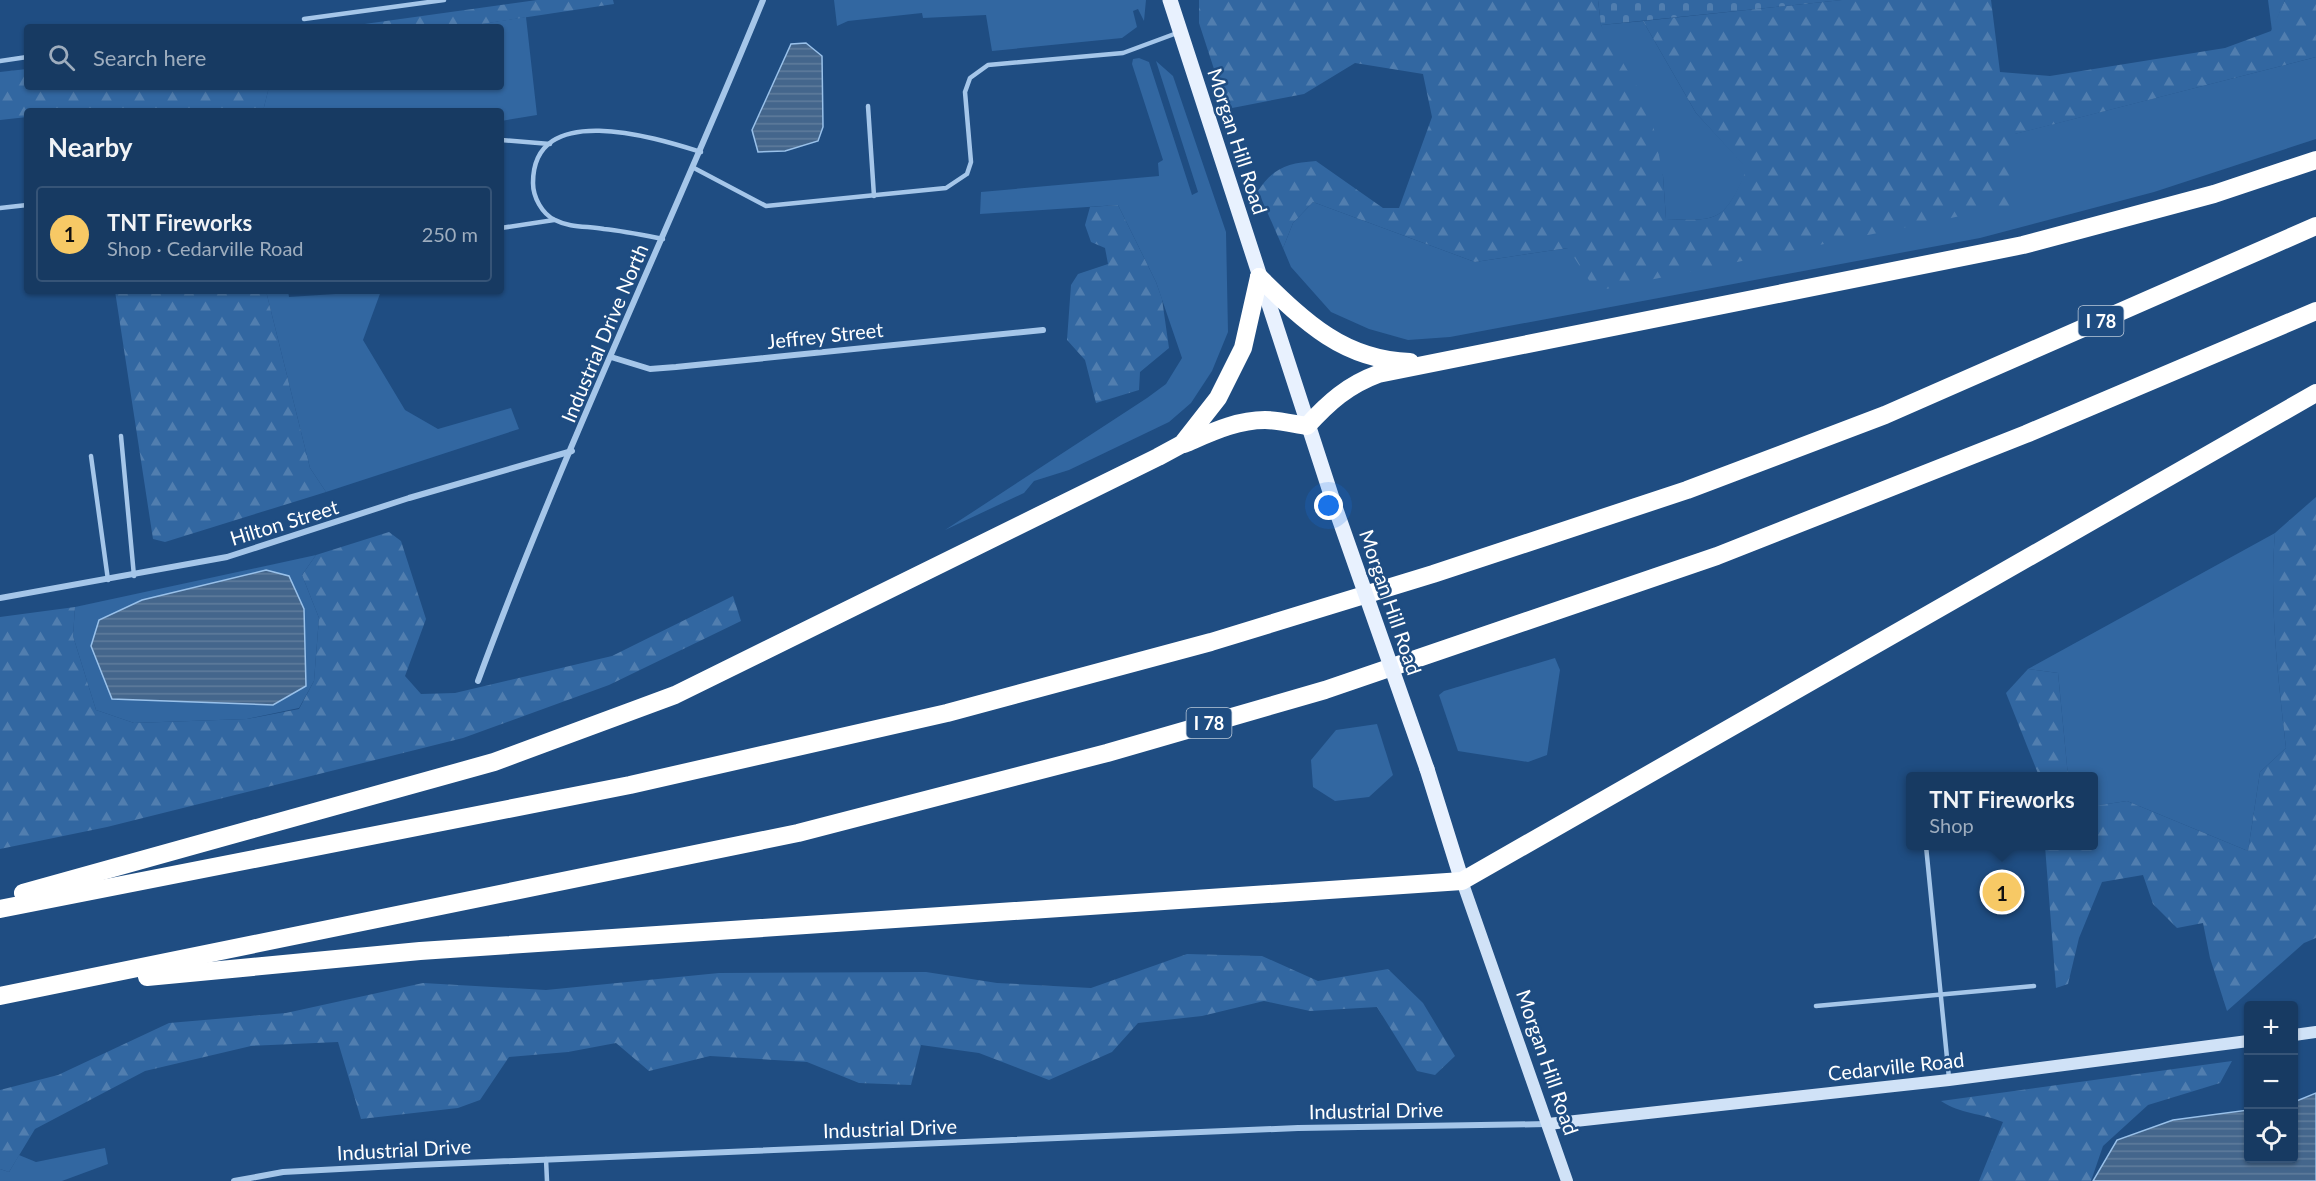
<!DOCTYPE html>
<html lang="en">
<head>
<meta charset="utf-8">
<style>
  :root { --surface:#173a62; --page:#204168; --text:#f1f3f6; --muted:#9eadbe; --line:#365477; --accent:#f7c965 }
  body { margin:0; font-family:Lato,sans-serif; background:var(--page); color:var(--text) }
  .controls { position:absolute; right:18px; bottom:18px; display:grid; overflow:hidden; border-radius:6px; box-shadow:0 2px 4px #0004 }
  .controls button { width:54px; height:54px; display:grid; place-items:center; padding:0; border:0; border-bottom:2px solid var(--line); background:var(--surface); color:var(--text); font:30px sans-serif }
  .you { position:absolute; left:1329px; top:506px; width:21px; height:21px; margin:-15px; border:4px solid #fff; border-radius:50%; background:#1a73e8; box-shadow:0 0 0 9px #1a73e833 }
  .badge { display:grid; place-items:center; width:39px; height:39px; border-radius:50%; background:var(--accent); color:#111; font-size:20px; font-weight:700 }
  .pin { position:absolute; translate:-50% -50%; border:3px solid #fff; box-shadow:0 2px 6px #0006 }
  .popup { position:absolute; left:1906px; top:772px; width:192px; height:78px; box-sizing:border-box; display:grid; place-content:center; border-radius:6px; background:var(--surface); filter:drop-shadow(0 2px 4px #0005); font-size:20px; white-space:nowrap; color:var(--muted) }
  .popup b { font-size:22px; color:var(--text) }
  .popup::after { content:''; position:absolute; left:50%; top:100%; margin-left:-12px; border:12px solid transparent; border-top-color:var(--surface) }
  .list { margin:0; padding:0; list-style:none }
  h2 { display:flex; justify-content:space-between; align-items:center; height:78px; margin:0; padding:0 24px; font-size:26px }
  h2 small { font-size:20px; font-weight:400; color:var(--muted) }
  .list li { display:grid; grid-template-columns:39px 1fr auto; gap:18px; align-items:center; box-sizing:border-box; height:96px; margin:0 12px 12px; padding:0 12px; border:2px solid var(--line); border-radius:6px }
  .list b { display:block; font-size:22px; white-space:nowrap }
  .list p { margin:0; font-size:20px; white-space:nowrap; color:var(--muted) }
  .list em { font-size:20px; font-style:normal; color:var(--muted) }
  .icon { flex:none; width:33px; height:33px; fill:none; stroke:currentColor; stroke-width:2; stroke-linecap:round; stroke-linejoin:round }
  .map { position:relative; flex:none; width:2316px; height:1181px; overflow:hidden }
  .search { position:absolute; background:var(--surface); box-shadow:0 2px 4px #0004; left:24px; top:24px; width:480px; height:66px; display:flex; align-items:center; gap:15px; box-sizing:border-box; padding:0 21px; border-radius:6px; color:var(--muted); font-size:22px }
  .panel { position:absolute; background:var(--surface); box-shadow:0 2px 4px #0004; left:24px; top:108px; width:480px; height:186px; border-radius:6px }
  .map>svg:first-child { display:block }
</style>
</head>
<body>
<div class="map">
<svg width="2316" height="1181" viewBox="0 0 2316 1181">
  <defs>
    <pattern id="forest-firs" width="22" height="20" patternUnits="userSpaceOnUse" patternTransform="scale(1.5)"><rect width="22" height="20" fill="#3267a1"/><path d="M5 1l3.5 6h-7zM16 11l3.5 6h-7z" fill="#517eaf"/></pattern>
    <pattern id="cemetery-stones" width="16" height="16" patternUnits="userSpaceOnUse" patternTransform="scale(1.5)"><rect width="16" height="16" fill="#3267a1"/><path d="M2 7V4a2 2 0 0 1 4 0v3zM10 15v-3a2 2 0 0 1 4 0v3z" fill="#517eaf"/></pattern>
    <pattern id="water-rules" width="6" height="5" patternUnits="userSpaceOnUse" patternTransform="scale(1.5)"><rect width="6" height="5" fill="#44668c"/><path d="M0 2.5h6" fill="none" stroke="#607d9d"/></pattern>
  </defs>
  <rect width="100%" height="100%" fill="#1f4d82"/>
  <!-- green -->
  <g fill="#3267a1">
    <polygon points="834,0 1146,0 1144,21 1138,9 1133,11 1137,27 1122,38 992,51 986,15 923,18 922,13 848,21 837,26"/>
    <polygon points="2268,0 2285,0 2272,31"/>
    <polygon points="526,17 537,115 501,121 501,111 263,111 269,87 501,87 501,27 461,27"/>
    <path d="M1643,21L1696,113L1748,169C1724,219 1722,222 1666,219L1663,176L1601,25Z"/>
    <polygon points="2316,57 2316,139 2154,192 1980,238 1450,337 1408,340 1369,329 1331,312 1291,267 1283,248 1293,223 1313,202 1475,262 1568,248 2014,204 2014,134"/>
    <polygon points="1139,58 1149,62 1192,195 1198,192 1156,61 1173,76 1226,232 1228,332 1212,371 1191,403 1169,422 1069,470 1034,481 1024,493 945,530 1147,398 1166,384 1182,358 1156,282 1118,205 980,214 981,192 1159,176 1158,163 1163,160 1132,64 1133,59"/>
    <polygon points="266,291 288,291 289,297 381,291 363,340 405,410 438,429 511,408 519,429 326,492 310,468"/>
    <path d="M2275,533C2269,605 2278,676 2286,748L2260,772L2248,851L2127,801L2094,806V776H2068L2058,673L2028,669Z"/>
    <polygon points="316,555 302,575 319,618 314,681 299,708 247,719 134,723 96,710 73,636 75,607"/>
    <polygon points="1555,658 1560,670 1547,755 1528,762 1458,751 1439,695 1444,691"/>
    <polygon points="1377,724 1393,775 1369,797 1335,801 1313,787 1311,760 1336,730"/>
    <polygon points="105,1148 108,1164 62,1181 0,1181 0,1169 9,1172 19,1155 36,1162"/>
  </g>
  <!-- forest -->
  <g fill="url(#forest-firs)">
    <polygon points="537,0 613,0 614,4 461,27 343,27"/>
    <path d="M1199,0H1598L1601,25L1650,109L1663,176L1666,219C1722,222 1724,219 1747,169L1696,113L1643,21L1842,0H1991L2000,72L2050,76L2225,48L2271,31L2285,0H2316V57L2015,134L2014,205L1596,291L1568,248L1475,262L1313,202L1293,223L1283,248L1258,191C1274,167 1288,163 1316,161L1383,208H1399L1432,117L1423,74L1355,63L1304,94L1227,109L1199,23Z"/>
    <polygon points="27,69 27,87 269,87 263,111 27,111 27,117 0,120 0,72"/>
    <polygon points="1118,205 1156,282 1162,299 1169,348 1140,372 1139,390 1096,403 1085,360 1067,340 1071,285 1078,274 1108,264 1105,248 1091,242 1085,225 1090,207"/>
    <polygon points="115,291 266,291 310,468 326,492 165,542 153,539"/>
    <path d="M2316,497V938L2304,943L2227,1011L2210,958L2203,923L2177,928L2153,904L2143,875L2102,882L2079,938L2068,984L2056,988L2045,846H2094V806L2127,801L2248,851L2260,772L2286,748C2278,676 2269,605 2275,533Z"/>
    <polygon points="389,532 401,541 426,619 405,676 421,694 455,693 612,656 733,596 741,621 609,685 463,738 107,827 0,849 0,617 75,607 73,636 96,710 134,723 247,719 299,709 314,681 319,618 302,575 316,555"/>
    <polygon points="2028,669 2058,673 2068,776 2039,776 2006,693"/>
    <polygon points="1187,954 1262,956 1318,981 1388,969 1423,1003 1455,1056 1435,1075 1417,1071 1377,1007 1310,1011 1264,1001 1202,1016 1138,1023 1112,1052 1049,1080 979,1053 921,1045 911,1085 859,1083 807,1062 710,1056 649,1071 616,1043 568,1052 509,1057 480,1100 458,1108 361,1119 338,1042 251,1046 145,1071 35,1129 9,1172 0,1169 0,1090 58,1075 169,1023 286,1013 423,983 546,990 719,973 926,972 997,983 1091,988"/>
    <path d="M2232,1061L2220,1083L2148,1105L2103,1146L2091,1181H1979L2003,1122C1981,1113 1960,1114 1941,1101Z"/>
  </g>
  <!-- cemetery -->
  <polygon fill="url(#cemetery-stones)" points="1598,0 1842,0 1601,25"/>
  <!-- water -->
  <g fill="url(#water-rules)" stroke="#99c1ea" stroke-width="1.5">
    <polygon points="806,43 822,56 823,127 818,141 785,151 758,152 752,130 791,44"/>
    <polygon points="266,570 289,576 304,609 306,686 273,705 112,699 91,646 99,620 142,600"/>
    <polygon points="2316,1093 2316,1181 2093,1181 2117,1140 2173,1120 2248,1110 2248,1158 2294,1158 2294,1102"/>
  </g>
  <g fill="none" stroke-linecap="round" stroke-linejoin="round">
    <!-- service -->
    <g stroke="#a5c6e9" stroke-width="4.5">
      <polyline points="304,19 444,0"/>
      <polyline points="0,61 27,57"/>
      <polyline points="868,106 874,196"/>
      <polyline points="501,140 550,144"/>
      <polyline points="694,168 766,206 946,188 967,174 971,162 965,92 970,78 988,65 1123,53 1177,33"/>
      <polyline points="0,208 27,205"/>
      <polyline points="501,228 554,220"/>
      <path d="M663,239C643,235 624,231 604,229C588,226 570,228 555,220C542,214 533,197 533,183C533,99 656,138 701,152"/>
      <polyline points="121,436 134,576"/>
      <polyline points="91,456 108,580"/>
      <polyline points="1926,846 1949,1078"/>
      <polyline points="1816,1006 2034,986"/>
      <polyline points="546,1159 547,1181"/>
    </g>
    <!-- minor -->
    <g stroke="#a5c6e9" stroke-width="6">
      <polyline points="611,357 650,369 676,367 1043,330"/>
      <polyline points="0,598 227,557 409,498 572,451"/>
      <path d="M478,681C563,450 670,228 763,0"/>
      <polyline points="234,1181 283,1172 416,1165 1298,1128 1548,1124"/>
    </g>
    <!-- secondary -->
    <g stroke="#d0e2f7" stroke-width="12">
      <polyline points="1462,881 1567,1181"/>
      <polyline points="2294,1035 2316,1032"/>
      <polyline points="1548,1124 1949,1080 2248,1041"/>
    </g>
    <!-- primary -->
    <g stroke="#e8f1fe" stroke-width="15">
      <polyline points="1170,0 1334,504"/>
      <polyline points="1427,769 1462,881"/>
    </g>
    <!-- motorway -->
    <g stroke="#fff" stroke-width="18">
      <path d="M1259,277C1304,321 1343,360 1410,362"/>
      <path d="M1184,444C1210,433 1236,420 1265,420C1279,420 1294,424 1307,426C1329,402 1348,385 1378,374L2023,245L2214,194L2316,160"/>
      <polyline points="23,893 494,762 675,695 1158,457 1182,444 1218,398 1243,348 1259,277"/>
      <polyline points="0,909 630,785 947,713 1211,642 1433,574 1687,490 1885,415 2316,226"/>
      <polyline points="147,977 420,951 1462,881 2316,393"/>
      <polyline points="0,996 798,833 1107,753 1325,690 1717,556 2026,434 2316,311"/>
    </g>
    <!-- primary-bridge -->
    <polyline stroke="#e8f1fe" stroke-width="15" points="1334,504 1427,769"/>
  </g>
  <g text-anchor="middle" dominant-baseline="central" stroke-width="5" stroke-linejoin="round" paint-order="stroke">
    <!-- shield labels -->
    <g fill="#1f4d82" stroke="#bccada" stroke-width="1.5">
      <rect x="2078.5" y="306" width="45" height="30" rx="4.5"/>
      <rect x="1186.5" y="708" width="45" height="30" rx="4.5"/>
    </g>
    <g font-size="18" font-weight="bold" fill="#fff">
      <text x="2101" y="321">I 78</text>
      <text x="1209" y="723">I 78</text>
    </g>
    <!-- street labels -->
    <g font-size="20" fill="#fff" stroke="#1f4d82">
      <text transform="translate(1238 141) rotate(72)">Morgan Hill Road</text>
      <text transform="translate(604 333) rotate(-67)">Industrial Drive North</text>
      <text transform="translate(825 335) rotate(-6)">Jeffrey Street</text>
      <text transform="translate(284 522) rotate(-17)">Hilton Street</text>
      <text transform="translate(1391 602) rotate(71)">Morgan Hill Road</text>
      <text transform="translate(1548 1062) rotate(71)">Morgan Hill Road</text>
      <text transform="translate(1896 1066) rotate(-6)">Cedarville Road</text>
      <text transform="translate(1376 1110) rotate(-1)">Industrial Drive</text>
      <text transform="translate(890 1128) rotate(-2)">Industrial Drive</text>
      <text transform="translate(404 1149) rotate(-3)">Industrial Drive</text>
    </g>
  </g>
</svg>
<div class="controls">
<button>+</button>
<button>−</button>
<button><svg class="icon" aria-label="locate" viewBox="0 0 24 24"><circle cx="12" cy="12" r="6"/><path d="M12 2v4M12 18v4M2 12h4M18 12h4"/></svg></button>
</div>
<div class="you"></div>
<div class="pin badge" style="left:2002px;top:892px">1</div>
<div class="popup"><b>TNT Fireworks</b>Shop</div>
<div class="search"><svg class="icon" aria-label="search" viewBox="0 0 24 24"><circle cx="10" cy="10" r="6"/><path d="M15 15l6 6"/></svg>Search here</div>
<section class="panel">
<h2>Nearby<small></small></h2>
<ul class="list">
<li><span class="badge">1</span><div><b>TNT Fireworks</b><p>Shop · Cedarville Road</p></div><em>250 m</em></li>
</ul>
</section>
</div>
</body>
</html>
